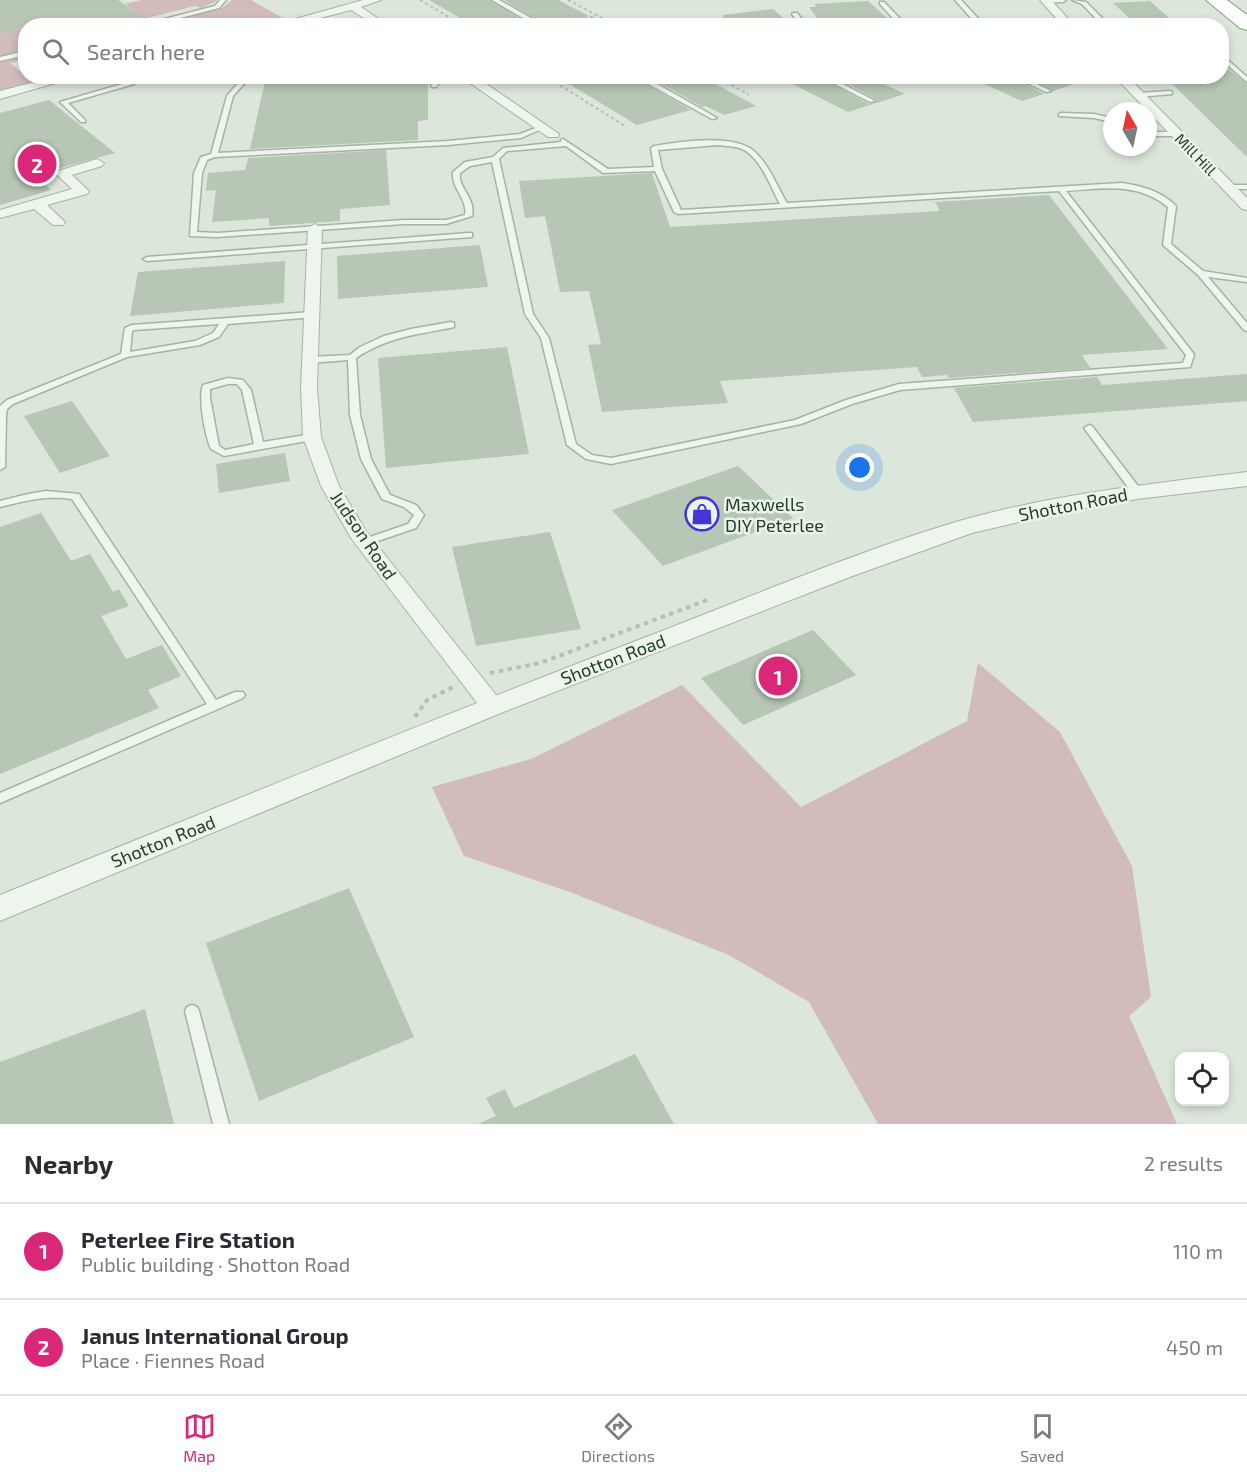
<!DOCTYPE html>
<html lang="en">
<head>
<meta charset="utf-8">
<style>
  :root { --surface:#fff; --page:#f2f2f3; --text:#2b2b33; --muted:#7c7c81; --line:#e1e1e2; --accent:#db2777 }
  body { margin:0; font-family:"Exo 2",sans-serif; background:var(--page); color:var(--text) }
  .controls { position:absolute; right:18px; bottom:18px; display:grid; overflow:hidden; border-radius:12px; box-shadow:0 3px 9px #0003 }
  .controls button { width:54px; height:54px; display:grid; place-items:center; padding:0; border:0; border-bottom:2px solid var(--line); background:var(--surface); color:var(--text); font:30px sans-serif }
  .compass { position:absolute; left:1103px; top:102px; width:54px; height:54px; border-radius:50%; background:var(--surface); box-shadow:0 3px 9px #0003; rotate:351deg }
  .you { position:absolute; left:860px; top:468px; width:21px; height:21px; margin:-15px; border:4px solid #fff; border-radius:50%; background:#1a73e8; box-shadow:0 0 0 9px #1a73e833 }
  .badge { display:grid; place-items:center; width:39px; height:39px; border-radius:50%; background:var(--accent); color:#fff; font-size:20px; font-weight:700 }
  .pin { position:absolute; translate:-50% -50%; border:3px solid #fff; box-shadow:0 2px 6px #0006 }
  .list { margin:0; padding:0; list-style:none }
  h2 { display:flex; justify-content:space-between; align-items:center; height:78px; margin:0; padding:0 24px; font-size:26px }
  h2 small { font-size:20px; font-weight:400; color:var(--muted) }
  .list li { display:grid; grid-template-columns:39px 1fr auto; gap:18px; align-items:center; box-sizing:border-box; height:96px; padding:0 24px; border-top:2px solid var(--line) }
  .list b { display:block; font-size:22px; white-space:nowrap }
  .list p { margin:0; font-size:20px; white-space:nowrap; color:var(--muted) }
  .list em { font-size:20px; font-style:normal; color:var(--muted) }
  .icon { flex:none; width:33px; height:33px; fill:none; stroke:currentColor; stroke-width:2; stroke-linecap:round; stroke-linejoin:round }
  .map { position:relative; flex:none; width:1247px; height:1124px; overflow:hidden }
  .search { position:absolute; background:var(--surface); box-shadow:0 3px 9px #0003; left:18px; right:18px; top:18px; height:66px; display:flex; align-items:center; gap:15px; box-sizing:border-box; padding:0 21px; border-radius:24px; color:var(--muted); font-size:22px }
  .sheet { height:270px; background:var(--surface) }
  nav { display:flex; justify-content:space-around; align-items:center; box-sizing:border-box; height:84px; border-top:2px solid var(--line); background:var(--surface); font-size:16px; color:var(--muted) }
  nav a { display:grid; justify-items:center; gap:3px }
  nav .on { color:var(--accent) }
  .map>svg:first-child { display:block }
</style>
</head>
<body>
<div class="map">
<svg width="1247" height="1124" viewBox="0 0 1247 1124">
  <rect width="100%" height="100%" fill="#dce6db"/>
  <!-- green -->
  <g fill="#d1bbbb">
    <polygon points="141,0 216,0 217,1 201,8 195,6 139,20 144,22 135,23 117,20 138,15 125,4"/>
    <polygon points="232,0 251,0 286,20 264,26 151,26 222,8"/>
    <polygon points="22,28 25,29 25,50 0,56 0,33"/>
    <polygon points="25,56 25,59 10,63 20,71 25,70 26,76 63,77 0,92 0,62"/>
    <polygon points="978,663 1060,732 1132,866 1151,997 1129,1016 1177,1124 878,1124 809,1002 729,955 570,892 464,856 432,787 531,759 682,685 801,807 967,721"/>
  </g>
  <!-- building -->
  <g fill="#b7c6b5">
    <polygon points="0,0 118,0 139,15 95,26 70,26 61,19 0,33"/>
    <polygon points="429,0 490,0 532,26 474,26"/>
    <polygon points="504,0 558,0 589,16 547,26"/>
    <polygon points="868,1 896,26 823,26 809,7 817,7 814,4"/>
    <polygon points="1150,1 1178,26 1138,26 1113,3"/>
    <polygon points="773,9 792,26 724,26 723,15"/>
    <polygon points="1221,63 1247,84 1247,157 1164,76 1221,76"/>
    <polygon points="266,76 428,76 428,120 418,121 418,140 250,149"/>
    <polygon points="556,76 632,76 691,110 637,125"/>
    <polygon points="648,76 701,76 756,106 724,115 706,106 702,107"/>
    <polygon points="777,76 817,76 869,104 875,103 877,100 834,76 848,76 851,79 854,76 867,76 905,94 848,112"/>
    <polygon points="967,76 1010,76 1044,94 1022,101"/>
    <polygon points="1027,76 1086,76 1086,80 1053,91"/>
    <polygon points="49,100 115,153 34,175 51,190 0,205 0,113"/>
    <polygon points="386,150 390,205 340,209 340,221 269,226 269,218 212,222 216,190 206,191 208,173 245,170 248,158"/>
    <polygon points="652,173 670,227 940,211 935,202 1049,195 1168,349 1082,355 1090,368 948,378 947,375 922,377 917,367 720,381 728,403 602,412 588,345 601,344 589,291 560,292 545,216 525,218 519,181"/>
    <polygon points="480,245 488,287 338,299 337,256"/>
    <polygon points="285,261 284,303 130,316 138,272"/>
    <polygon points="507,347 529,454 386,468 378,358"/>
    <polygon points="1247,374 1247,401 973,422 954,388 1097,377 1102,385"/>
    <polygon points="72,401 110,456 60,473 24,416"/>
    <polygon points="285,453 290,481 219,493 216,464"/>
    <polygon points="738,466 793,518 663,566 612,510"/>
    <polygon points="41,513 71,561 90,554 113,592 119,589 129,606 101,616 126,659 162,645 181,676 148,690 159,708 0,774 0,527"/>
    <polygon points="550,532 581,629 476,646 452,547"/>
    <polygon points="813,630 856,675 743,725 701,678"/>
    <polygon points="349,888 414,1037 259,1101 206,943"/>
    <polygon points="145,1009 174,1124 0,1124 0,1062"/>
    <polygon points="635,1054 674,1124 478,1124 496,1116 486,1098 505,1089 514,1108"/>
  </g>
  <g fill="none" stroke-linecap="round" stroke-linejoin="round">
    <!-- service casing -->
    <g stroke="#a5b3a4" stroke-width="3">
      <g id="service">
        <polygon points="220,0 226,0 219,8 149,26 137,26 215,6"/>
        <polygon points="492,0 499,0 545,26 537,26"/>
        <polygon points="955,0 961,0 985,26 978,26"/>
        <polygon points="1044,0 1066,0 1063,2 1046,3"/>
        <polygon points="1072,0 1086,2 1110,26 1103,26 1082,4"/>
        <polygon points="880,2 884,2 907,26 900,26 880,4"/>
        <polygon points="793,13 797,13 807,26 801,26 792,14"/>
        <polygon points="26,51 26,55 0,61 0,57"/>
        <polygon points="1222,55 1247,77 1247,82 1222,60"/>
        <polygon points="132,76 138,76 134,84 68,103 85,120 85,122 81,122 60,102 129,82"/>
        <path d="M244,76H251L233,96L218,153L448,141L520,134L541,126L546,127L521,138L448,145L215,157L207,160L202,173L197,232L217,233L404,220H446L465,215C468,199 451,188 453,172L465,162L493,157L503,148L561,142V140L563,139L608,169L654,167L651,148L654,146C679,142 734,133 755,152C769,165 777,186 787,203L1122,183C1142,186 1161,191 1176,206L1171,244L1203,271L1247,278V282L1208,277L1247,323V331L1244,330L1198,275L1163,245L1168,207C1138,182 1103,188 1066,191L1193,353L1194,355L1190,367L900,390L852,404L801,424L611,464L586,459L567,445L541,338L525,314L492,162L470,166L460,173C458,189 476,197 472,216L446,224H404L217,237L190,236L194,173L201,157L211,154L227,96ZM718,145C726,146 735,146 742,149C761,158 770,186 780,204L681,210L662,169L658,150ZM566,146L603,173L655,171L674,212L678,214L1059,191L1186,355L1183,363L899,384L846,400L795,420L611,458L592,455L576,444L549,338L533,314L499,159L507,151Z"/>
        <polygon points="442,76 453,76 440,81 436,87 432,87 431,86 435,79"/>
        <polygon points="522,76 530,76 534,80 529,81"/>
        <polygon points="634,76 643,76 717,118 712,119"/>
        <polygon points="819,76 828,76 875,101 870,102"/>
        <polygon points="1012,76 1021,76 1051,91 1046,92"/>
        <polygon points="1170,91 1172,92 1172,94 1138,97 1135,95 1138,93"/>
        <polygon points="1061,113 1094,114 1112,118 1112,122 1094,118 1059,116 1059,114"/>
        <polygon points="1148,132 1176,132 1179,134 1176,136 1148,136"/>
        <rect x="1225" y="185" width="22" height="4"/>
        <polygon points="469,233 472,233 472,237 147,261 143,259 147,257"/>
        <path d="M311,312L315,315L314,317L228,324L219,337L200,345L127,357L13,404L7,409L6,415L5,467L0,470V406L7,400L121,354L125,328L132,325ZM219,324L213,333L195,341L130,352L132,331L134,330Z"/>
        <path d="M451,322L454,323V327C417,335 389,336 356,358L360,415L371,459L390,495L416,505L424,515L416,528L369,544H361L360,542L361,540L408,524L414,515L404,507L382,499L361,459L350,415L348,360L310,363L306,360L310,357L350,355L360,347L384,336L411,329Z"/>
        <path d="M228,378L243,380L251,390L263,442L312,434L317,437L312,440L224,456L211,449C205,435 198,399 203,385ZM228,384H237L242,390L254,444L225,450L219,446L210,398V389Z"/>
        <polygon points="1089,425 1092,426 1141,490 1142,492 1141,494 1133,494 1084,428"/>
        <path d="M46,491L79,494L216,700L235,692H243L245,695L243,698L218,709L0,803V793L207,704L72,499C46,495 24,501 0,507V501L28,494Z"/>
        <polygon points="192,1005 197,1007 199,1011 229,1124 213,1124 185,1011 187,1007"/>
      </g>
    </g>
    <!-- minor casing -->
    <g stroke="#a5b3a4" stroke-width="2">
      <g id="minor">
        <polygon points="363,0 381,0 361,7 389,26 376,26 351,10 290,26 270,26"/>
        <polygon points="1040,0 1051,0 1075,26 1063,26"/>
        <polygon points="58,76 80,76 0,99 0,91"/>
        <polygon points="460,76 475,76 559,134 558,137 548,137"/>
        <polygon points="1114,76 1127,76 1247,198 1247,210 1242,209"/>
        <polygon points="97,159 104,163 102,166 72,175 89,191 87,194 47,205 65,222 63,225 53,225 34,209 0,218 0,210 72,189 56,174 58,171"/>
        <polygon points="315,224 322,228 317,388 321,437 339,486 366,531 500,700 503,706 500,712 492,714 484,712 351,538 321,486 303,437 301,388 308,228"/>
      </g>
    </g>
    <!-- tertiary casing -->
    <g stroke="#a5b3a4" stroke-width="2">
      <path id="tertiary" d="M1247,472V486L1137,499L1058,513L972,533L850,577L501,713L0,921V895C218,807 435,718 654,634C755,595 856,552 959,521C1053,494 1151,484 1247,472Z"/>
    </g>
    <!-- trunk casing -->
    <g stroke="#859e81" stroke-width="2">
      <polygon id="trunk" points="1206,0 1227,0 1247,15 1247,30 1240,28"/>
    </g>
    <!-- path-far1 -->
    <g stroke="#b6c1b5" stroke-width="2" stroke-dasharray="3 3" stroke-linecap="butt">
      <polyline points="420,0 464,26"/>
      <polyline points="568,0 617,26"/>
      <polyline points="555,26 596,16"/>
      <polyline points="545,76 625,126"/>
      <polyline points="716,76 749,95"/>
    </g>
    <!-- path -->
    <g stroke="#b6c1b5" stroke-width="4" stroke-dasharray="4.5 4.5" stroke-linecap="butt">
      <polyline points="490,673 540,663 710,599"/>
      <polyline points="415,717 427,700 455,686"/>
    </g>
    <!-- service -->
    <use href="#service" fill="#eef5ed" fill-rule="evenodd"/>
    <!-- minor -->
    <use href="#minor" fill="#eef5ed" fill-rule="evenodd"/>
    <!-- tertiary -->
    <use href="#tertiary" fill="#eef5ed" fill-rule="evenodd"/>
    <!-- trunk -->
    <use href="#trunk" fill="#fff" fill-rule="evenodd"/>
  </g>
  <!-- icons -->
  <defs>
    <g id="shop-ring" transform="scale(1.725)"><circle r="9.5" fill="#ebf4ea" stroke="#4734d7" stroke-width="1.5"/><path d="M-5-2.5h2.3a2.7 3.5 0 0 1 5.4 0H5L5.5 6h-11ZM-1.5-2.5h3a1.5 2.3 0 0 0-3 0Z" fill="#4734d7"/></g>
  </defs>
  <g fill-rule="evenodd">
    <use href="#shop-ring" x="702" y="514"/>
  </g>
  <g text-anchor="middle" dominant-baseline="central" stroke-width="5" stroke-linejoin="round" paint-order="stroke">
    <!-- far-street labels -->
    <g font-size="15" fill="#263d24" stroke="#ebf4ea">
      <text transform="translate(1196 154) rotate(46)">Mill Hill</text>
    </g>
    <!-- poi labels -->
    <g font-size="18" fill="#263d24" stroke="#ebf4ea" text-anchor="start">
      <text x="725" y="504">Maxwells<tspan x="725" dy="21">DIY Peterlee</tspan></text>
    </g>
    <!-- street labels -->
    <g font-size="18" fill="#263d24" stroke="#ebf4ea">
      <text transform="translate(1073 504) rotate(-11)">Shotton Road</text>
      <text transform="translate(364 535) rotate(56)">Judson Road</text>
      <text transform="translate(613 659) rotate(-21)">Shotton Road</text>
      <text transform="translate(163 841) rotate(-22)">Shotton Road</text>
    </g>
  </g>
</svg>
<div class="controls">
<button><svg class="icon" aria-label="locate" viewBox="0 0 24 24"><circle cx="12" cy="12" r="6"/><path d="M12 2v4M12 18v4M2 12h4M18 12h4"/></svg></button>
</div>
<svg class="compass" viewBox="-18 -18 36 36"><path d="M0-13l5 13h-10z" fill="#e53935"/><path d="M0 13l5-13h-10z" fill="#7c7c81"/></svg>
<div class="you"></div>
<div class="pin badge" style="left:778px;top:676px">1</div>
<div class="pin badge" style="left:37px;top:164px">2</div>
<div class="search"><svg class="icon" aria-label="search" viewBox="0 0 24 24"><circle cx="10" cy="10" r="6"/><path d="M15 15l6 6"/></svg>Search here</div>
</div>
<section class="sheet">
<h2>Nearby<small>2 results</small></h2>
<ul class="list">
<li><span class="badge">1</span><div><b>Peterlee Fire Station</b><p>Public building · Shotton Road</p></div><em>110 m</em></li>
<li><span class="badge">2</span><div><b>Janus International Group</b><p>Place · Fiennes Road</p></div><em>450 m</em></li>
</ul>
</section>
<nav>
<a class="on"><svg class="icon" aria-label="map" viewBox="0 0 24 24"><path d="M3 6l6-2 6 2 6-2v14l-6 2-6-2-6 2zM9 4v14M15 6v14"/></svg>Map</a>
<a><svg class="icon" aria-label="directions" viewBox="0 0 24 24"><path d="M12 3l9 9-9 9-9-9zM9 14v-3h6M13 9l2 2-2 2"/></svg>Directions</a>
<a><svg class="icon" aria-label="saved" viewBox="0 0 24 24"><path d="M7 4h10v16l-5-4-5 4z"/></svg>Saved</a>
</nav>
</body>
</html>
